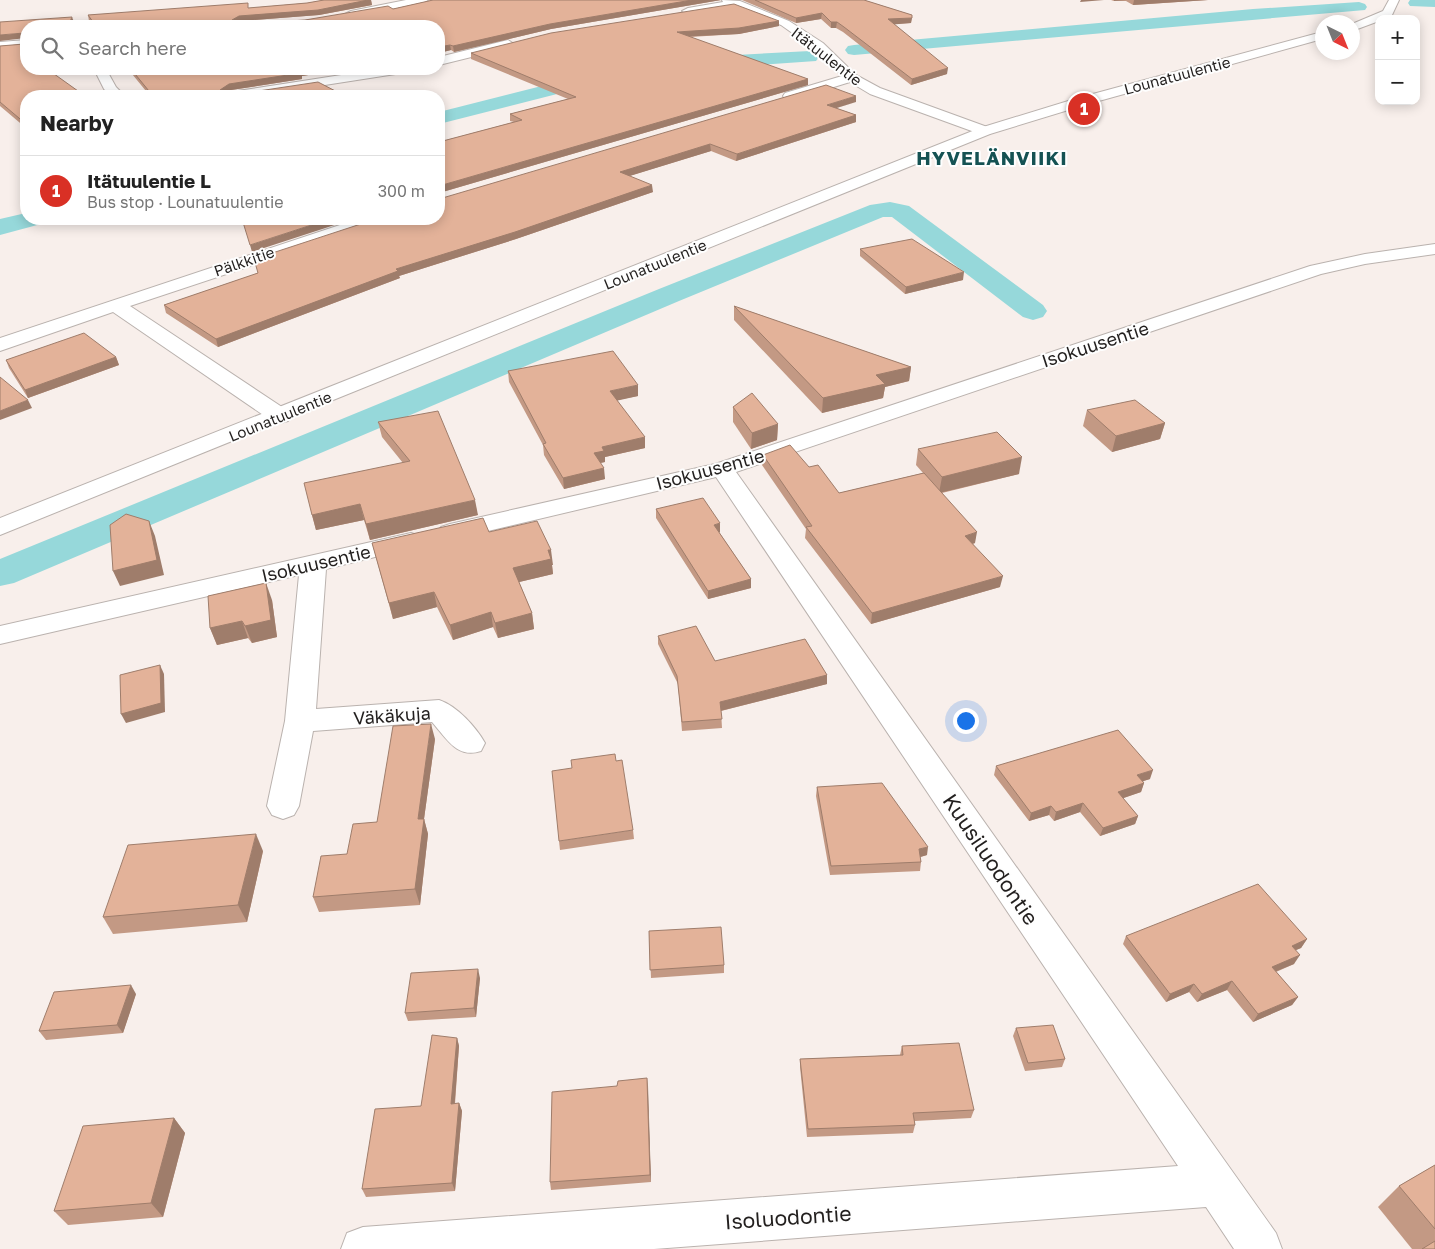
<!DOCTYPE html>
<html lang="en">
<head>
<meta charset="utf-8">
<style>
  :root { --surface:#fff; --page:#f2f2f2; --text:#222; --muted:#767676; --line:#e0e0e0; --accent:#d93025 }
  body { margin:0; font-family:"Golos Text",sans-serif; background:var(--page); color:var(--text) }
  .controls { position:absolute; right:15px; top:15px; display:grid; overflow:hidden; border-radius:10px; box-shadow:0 2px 12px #0003 }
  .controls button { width:45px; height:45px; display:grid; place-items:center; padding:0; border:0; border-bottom:1px solid var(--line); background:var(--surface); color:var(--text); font:25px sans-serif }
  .compass { position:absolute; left:1315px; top:15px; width:45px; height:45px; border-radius:50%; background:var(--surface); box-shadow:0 2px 12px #0003; rotate:137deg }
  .you { position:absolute; left:965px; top:720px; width:18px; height:18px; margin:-12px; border:4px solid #fff; border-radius:50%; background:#1a73e8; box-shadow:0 0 0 8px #1a73e833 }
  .badge { display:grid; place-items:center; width:32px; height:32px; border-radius:50%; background:var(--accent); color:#fff; font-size:16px; font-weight:700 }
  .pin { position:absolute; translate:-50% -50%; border:2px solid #fff; box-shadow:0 1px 5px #0006 }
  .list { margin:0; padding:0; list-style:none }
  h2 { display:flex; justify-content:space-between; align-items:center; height:65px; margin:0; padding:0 20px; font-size:21px }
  h2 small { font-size:16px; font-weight:400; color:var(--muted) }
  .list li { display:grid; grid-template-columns:32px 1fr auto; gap:15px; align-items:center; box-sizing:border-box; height:70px; padding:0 20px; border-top:1px solid var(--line) }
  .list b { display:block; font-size:19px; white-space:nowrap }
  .list p { margin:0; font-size:16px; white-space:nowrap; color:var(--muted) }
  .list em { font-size:16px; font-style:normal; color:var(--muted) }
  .icon { flex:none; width:28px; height:28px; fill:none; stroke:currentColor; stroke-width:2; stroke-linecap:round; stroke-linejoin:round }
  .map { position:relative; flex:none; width:1435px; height:1249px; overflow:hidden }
  .search { position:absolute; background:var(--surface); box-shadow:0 2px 12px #0003; left:20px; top:20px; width:425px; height:55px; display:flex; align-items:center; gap:12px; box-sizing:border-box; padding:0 18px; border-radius:20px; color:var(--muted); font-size:19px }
  .panel { position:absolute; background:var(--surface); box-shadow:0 2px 12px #0003; left:20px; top:90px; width:425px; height:135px; border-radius:20px }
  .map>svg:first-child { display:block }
</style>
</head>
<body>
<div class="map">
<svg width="1435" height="1249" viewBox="0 0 1435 1249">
  <rect width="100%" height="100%" fill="#f8efeb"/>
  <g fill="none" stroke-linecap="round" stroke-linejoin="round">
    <!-- canal -->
    <g fill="#96d8da" fill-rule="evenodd">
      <polygon points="1410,0 1435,0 1435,7 1410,6 1408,3"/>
      <polygon points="1359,2 1365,4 1367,7 1365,10 854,55 848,54 845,50 848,46 854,45 1253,9"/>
      <polygon points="810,51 816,53 819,57 816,61 699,69 692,67 690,63 692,59 699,57"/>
      <polygon points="601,71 608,73 611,77 608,81 439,124 439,112"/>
      <polygon points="890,202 909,206 1043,305 1047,311 1043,317 1033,320 1023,317 892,217 883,217 679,301 14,583 0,586 0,559 659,289 870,205"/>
      <polygon points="26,213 26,219 44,219 41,224 0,235 0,219"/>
    </g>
    <!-- street casing -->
    <g stroke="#bab2ae" stroke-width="2">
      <g id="street">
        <polygon points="406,0 428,0 423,3 351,17 345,14 351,11"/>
        <polygon points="722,0 740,1 789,21 823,43 856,75 880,88 990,128 992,131 990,134 980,134 870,94 850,82 795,99 785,99 783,96 785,93 842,76 815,49 781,25 734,7 688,14 682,11 688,8 723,2"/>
        <polygon points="26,40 26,48 0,50 0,42"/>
        <polygon points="508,40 514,44 512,47 439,65 439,57"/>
        <polygon points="94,69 106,69 116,87 125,96 111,96 104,89"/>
        <polygon points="380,69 408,69 402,73 254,96 224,96 231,92"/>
        <polygon points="358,219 382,219 380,223 130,306 288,411 291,416 288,421 280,423 272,421 113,312 0,351 0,338"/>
        <polygon points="1435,244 1435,254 1365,264 1321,274 736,472 1276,1233 1282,1249 1234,1249 1206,1207 654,1249 341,1249 347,1233 363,1227 1178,1166 716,477 450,540 441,537 437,532 441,527 450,524 715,464 1310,266 1365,254"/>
        <path d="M411,533L420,536L424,541L420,546L326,569L316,709L439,700C457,706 476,727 485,743L481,751C457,759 447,739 432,722L313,731L299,806L294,815L283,819L272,815L267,806L285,721L299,575L0,644V626Z"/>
      </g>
    </g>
    <!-- secondary casing -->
    <g stroke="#bab2ae" stroke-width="2">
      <g id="secondary">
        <polygon points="1389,0 1399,0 1392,15 1379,19 1379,21 1352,31 1352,24 1383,11"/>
        <polygon points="1322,32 1322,39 1088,104 990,134 0,535 0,518 980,128 1078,98"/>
      </g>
    </g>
    <!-- street -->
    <use href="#street" fill="#fff" fill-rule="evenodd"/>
    <!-- secondary -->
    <use href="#secondary" fill="#fff" fill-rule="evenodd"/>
  </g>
  <!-- wall -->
  <g fill="#c39984">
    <polygon points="324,0 371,0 372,5 319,15 241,21 238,23 258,23 305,20 393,9 433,0 721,0 551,29 454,52 451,50 439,53 439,26 94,26 89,21 88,15 249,8 307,3"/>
    <polygon points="742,0 864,0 912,15 911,23 894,24 947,74 911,85 843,32 836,28 831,28 821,19 796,23"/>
    <polygon points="1111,0 1208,0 1133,5 1126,1 1114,1"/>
    <polygon points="0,22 74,22 26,96 26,128 0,106 0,46 24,44 26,42 26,38"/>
    <polygon points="779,26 739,34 690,37 808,79 808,85 439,193 439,142 514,122 510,121 510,114 568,99 471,59 471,53"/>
    <polygon points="128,69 346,69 302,76 302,79 231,90 228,92 345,96 150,96"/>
    <polygon points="856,102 836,108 856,115 856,122 736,161 711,151 629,176 653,192 516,239 399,276 400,278 218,347 166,313 164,305 258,273"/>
    <polygon points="860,249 963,280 905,294 860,256"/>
    <polygon points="734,306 911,367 909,381 885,387 883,398 822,413 734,320"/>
    <polygon points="116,357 119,365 28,398 9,368 6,360"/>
    <polygon points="508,371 638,396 617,400 645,448 605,457 605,462 600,463 605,479 564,489 544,455 543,445 509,382"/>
    <polygon points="733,407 778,424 777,440 751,449 733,422"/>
    <polygon points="1087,410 1165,423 1160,439 1112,452 1083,426"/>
    <polygon points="378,422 478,515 370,540 364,520 316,530 312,515 403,463 382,437"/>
    <polygon points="918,449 1019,474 942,493 975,543 973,544 1000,587 871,624 805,538 806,529 762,465 763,455 809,467 839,493 923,473 916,465"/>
    <polygon points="656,509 720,532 719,532 751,579 751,588 708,599 656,518"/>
    <polygon points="372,543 553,565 552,565 553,574 519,582 532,613 534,629 498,638 493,627 453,640 437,607 393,619"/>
    <polygon points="272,600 277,637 252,643 248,638 217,645 210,628"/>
    <polygon points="658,636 715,661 827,675 827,684 721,711 722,728 682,731 678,684 658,644"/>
    <polygon points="435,739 424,819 428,834 420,905 319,912 313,897 347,854 377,822"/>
    <polygon points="996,766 1150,779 1143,781 1144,783 1141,792 1123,798 1138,816 1135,824 1100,836 1080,812 1054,821 1049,815 1029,821 994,775"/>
    <polygon points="817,787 927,855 920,857 921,862 920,871 830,875 816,796"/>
    <polygon points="633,830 634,839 560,850 559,841"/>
    <polygon points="263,851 247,922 113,934 103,917"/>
    <polygon points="649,931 724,965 724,973 651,978"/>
    <polygon points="1126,936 1307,939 1301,948 1296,950 1294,964 1276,972 1298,997 1292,1005 1253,1022 1227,990 1197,1002 1189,992 1166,1002 1123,944"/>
    <polygon points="480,978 476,1017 408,1021 405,1013"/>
    <polygon points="136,994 123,1033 46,1040 39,1031"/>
    <polygon points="1016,1028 1065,1059 1062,1067 1025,1071 1013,1036"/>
    <polygon points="457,1038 459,1046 455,1104 459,1103 462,1111 455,1191 366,1197 362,1189 421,1106"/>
    <polygon points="902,1046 974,1110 971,1118 915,1121 915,1125 913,1133 807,1137 800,1067 800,1059 900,1055"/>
    <polygon points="647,1078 651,1182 551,1190 550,1182 617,1086"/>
    <polygon points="174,1118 185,1133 163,1217 68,1225 54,1211"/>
    <polygon points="1435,1165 1435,1249 1412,1249 1378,1207 1399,1186"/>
  </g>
  <!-- shaded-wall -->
  <g fill="#9f7d6b">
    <polygon points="368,0 371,0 372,5 319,15 241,21 233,26 232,20 239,16"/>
    <polygon points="692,0 721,0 551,29 454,52 453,46 550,24"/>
    <polygon points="1081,0 1104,0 1080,2"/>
    <polygon points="1114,0 1126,0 1114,1"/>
    <polygon points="1134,0 1208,0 1133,5"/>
    <polygon points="822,13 821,19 796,23 796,18"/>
    <polygon points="72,17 74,22 72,26 68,26"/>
    <polygon points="912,18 911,23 887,25 888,19"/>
    <polygon points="779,21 779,26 739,34 677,37 677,32"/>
    <polygon points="831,22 837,22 836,28 831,28"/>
    <polygon points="24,33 26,38 0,41 0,35"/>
    <polygon points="450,45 451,50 439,53 439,47"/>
    <polygon points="948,68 947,74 911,85 912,79"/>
    <polygon points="51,69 55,69 52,77 50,71"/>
    <polygon points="306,69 346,69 302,76 302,79 231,90 222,96 220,90 229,84"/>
    <polygon points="808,79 808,85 439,193 439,186"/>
    <polygon points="856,96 856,102 827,111 827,105"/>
    <polygon points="856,115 856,122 736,161 737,154"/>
    <polygon points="710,144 711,151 620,179 620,172"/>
    <polygon points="652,185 653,192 516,239 399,276 400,278 218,347 216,339 396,269"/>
    <polygon points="330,219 353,219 252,252 250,245"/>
    <polygon points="964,272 963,280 905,294 906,287"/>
    <polygon points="116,357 119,365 28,398 25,390"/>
    <polygon points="911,367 909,381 885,387 883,398 822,413 823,398 876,375"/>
    <polygon points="638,385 638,396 611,402 610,391"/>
    <polygon points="28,400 32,408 0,420 0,411"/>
    <polygon points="1165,423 1160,439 1112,452 1116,436"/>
    <polygon points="778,424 777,440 751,449 752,433"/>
    <polygon points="645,437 645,448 605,457 605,462 595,464 594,453 602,447"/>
    <polygon points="1022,457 1019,474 939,493 942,477"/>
    <polygon points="604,468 605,479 564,489 563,478"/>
    <polygon points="475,500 478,515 370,540 366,524"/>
    <polygon points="360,504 364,520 316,530 312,515"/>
    <polygon points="149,521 155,536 164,575 120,586 113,571"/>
    <polygon points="720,523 720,532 714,534 714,525"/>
    <polygon points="977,532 975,543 963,546 965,536"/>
    <polygon points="548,550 551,550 553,565 552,565 553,574 515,583 513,568"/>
    <polygon points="1003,576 1000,587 871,624 872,613"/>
    <polygon points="751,579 751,588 708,599 708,591"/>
    <polygon points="266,583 272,600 277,637 252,643 245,626"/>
    <polygon points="434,592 437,607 393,619 389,603"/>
    <polygon points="491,612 493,627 453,640 450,625"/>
    <polygon points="532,613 534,629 498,638 495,623"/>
    <polygon points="242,621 248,638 217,645 210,628"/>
    <polygon points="160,665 164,674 165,712 126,723 121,714"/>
    <polygon points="827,675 827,684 720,711 720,702"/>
    <polygon points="431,724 435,739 424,819 428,834 420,905 415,889 418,819"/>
    <polygon points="1153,770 1150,779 1134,784 1137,775"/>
    <polygon points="1144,783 1141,792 1115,801 1118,792"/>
    <polygon points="1083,803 1080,812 1054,821 1056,812"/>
    <polygon points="1051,806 1049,815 1029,821 1031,813"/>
    <polygon points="1138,816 1135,824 1100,836 1103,828"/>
    <polygon points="256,834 263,851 247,922 238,905"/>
    <polygon points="928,847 927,855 917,858 919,849"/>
    <polygon points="1307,939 1301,948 1286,954 1292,946"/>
    <polygon points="1300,955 1294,964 1267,975 1272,967"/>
    <polygon points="478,969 480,978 476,1017 474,1008"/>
    <polygon points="1232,981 1227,990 1197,1002 1202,994"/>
    <polygon points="1194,984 1189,992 1166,1002 1170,994"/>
    <polygon points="131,985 136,994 123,1033 117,1025"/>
    <polygon points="1298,997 1292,1005 1253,1022 1258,1014"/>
    <polygon points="457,1038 459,1046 454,1112 451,1104"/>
    <polygon points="647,1078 648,1086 651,1182 650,1175"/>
    <polygon points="459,1103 462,1111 455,1191 452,1183"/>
    <polygon points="174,1118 185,1133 163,1217 151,1203"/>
  </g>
  <!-- building -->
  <g fill="#e3b299" stroke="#9f7d6b">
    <polygon points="324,0 368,0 318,10 239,16 232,20 234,22 258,23 305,20 388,6 393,9 433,0 692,0 550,24 453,46 450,45 439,47 439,26 96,26 88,15 248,3 248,8 307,3"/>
    <polygon points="755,0 864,0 912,15 912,18 888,19 948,68 912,79 844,27 837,22 831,22 822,13 796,18"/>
    <polygon points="734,4 779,21 739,28 677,32 808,79 439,186 439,142 522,120 510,114 576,97 471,53 551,33"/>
    <polygon points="72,17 68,26 26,26 26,69 51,69 50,71 85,96 26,96 26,124 0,102 0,46 24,44 26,42 26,35 24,33 0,35 0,22"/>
    <polygon points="131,69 306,69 296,70 301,73 229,84 220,90 222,92 252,92 318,82 345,96 153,96"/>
    <polygon points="826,85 856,96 827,105 856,115 737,154 710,144 620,172 652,185 515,232 396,269 398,271 216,339 164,305 258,273 254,259 376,219 439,219 439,199"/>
    <polygon points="242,219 330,219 250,245"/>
    <polygon points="912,239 964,272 906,287 860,249"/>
    <polygon points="734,306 911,367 876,375 885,384 823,398"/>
    <polygon points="84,333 116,357 25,390 6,360"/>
    <polygon points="613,351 638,385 610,391 645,437 602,447 604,451 594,453 604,468 563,478 543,444 546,443 508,371"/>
    <polygon points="0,377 28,400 0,411"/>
    <polygon points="752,393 778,424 752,433 733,407"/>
    <polygon points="1135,400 1165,423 1116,436 1087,410"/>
    <polygon points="438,411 475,500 366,524 360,504 312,515 304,483 410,461 378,422"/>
    <polygon points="997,432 1022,457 942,477 918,449"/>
    <polygon points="790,445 809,467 818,465 839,493 924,473 977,532 965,536 1003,576 872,613 806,527 812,526 763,455"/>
    <polygon points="703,498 720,523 714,525 751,579 708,591 656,509"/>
    <polygon points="126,514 149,521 157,560 113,571 110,525"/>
    <polygon points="483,518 489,532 537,521 551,550 548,550 551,559 513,568 532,613 495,623 491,612 450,625 434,592 389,603 372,543"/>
    <polygon points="266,583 271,620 245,626 242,621 210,628 208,596"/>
    <polygon points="696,626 715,661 805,639 827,675 720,702 722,719 682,722 677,676 658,636"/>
    <polygon points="160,665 161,703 121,714 120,675"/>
    <polygon points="431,724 418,819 424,819 415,889 313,897 321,856 347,854 353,824 377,822 393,726"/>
    <polygon points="1118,730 1153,770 1137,775 1144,783 1118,792 1138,816 1103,828 1083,803 1056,812 1051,806 1031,813 996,766"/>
    <polygon points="615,754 616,761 622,760 633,830 559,841 552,771 572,768 571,760"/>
    <polygon points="882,783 928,847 919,849 921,862 831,866 817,787"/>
    <polygon points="256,834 238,905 103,917 128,845"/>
    <polygon points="1258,884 1307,939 1292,946 1300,955 1272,967 1298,997 1258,1014 1232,981 1202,994 1194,984 1170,994 1126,936"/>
    <polygon points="721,927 724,965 650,970 649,931"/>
    <polygon points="478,969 474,1008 405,1013 411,973"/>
    <polygon points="131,985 117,1025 39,1031 54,992"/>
    <polygon points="1053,1025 1065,1059 1028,1063 1016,1028"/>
    <polygon points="432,1035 457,1038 451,1104 459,1103 452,1183 362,1189 375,1109 421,1106"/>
    <polygon points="959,1043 974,1110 913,1113 915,1125 808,1129 800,1059 903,1055 902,1046"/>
    <polygon points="647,1078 650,1175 550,1182 552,1092 617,1086 618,1081"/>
    <polygon points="174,1118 151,1203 54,1211 83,1126"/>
    <polygon points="1435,1165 1435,1229 1399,1186"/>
    <polygon points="1435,1241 1435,1249 1422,1249"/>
  </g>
  <g text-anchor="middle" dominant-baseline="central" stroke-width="4" stroke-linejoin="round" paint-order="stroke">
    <!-- far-street labels -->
    <g font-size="15" fill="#221f1e" stroke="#fefefe">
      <text transform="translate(827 56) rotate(38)">Itätuulentie</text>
      <text transform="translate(1177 75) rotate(-15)">Lounatuulentie</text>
      <text transform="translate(244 261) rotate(-19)">Pälkkitie</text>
      <text transform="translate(655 264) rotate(-22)">Lounatuulentie</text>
      <text transform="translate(280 416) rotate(-22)">Lounatuulentie</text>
    </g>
    <!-- street labels -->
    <g font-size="18" fill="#221f1e" stroke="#fefefe">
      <text transform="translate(1095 344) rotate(-18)">Isokuusentie</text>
      <text transform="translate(710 469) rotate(-15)">Isokuusentie</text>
      <text transform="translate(316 563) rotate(-13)">Isokuusentie</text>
      <text transform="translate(392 715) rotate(-4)">Väkäkuja</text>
    </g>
    <!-- far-district labels -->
    <g font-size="19" font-weight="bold" letter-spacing="1" fill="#155253" stroke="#fefefe">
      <text x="992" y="157">HYVELÄNVIIKI</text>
    </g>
    <!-- near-street labels -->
    <g font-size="21" fill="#221f1e" stroke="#fefefe">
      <text transform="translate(991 859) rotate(56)">Kuusiluodontie</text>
      <text transform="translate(788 1217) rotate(-4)">Isoluodontie</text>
    </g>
  </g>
</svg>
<div class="controls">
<button>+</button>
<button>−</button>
</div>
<svg class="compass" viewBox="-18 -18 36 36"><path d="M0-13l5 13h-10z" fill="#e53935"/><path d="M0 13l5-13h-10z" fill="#767676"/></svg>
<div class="you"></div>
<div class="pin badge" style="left:1084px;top:109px">1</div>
<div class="search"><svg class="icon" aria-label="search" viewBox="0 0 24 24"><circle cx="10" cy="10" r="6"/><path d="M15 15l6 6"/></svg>Search here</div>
<section class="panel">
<h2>Nearby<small></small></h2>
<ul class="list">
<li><span class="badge">1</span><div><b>Itätuulentie L</b><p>Bus stop · Lounatuulentie</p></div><em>300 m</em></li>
</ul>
</section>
</div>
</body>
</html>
